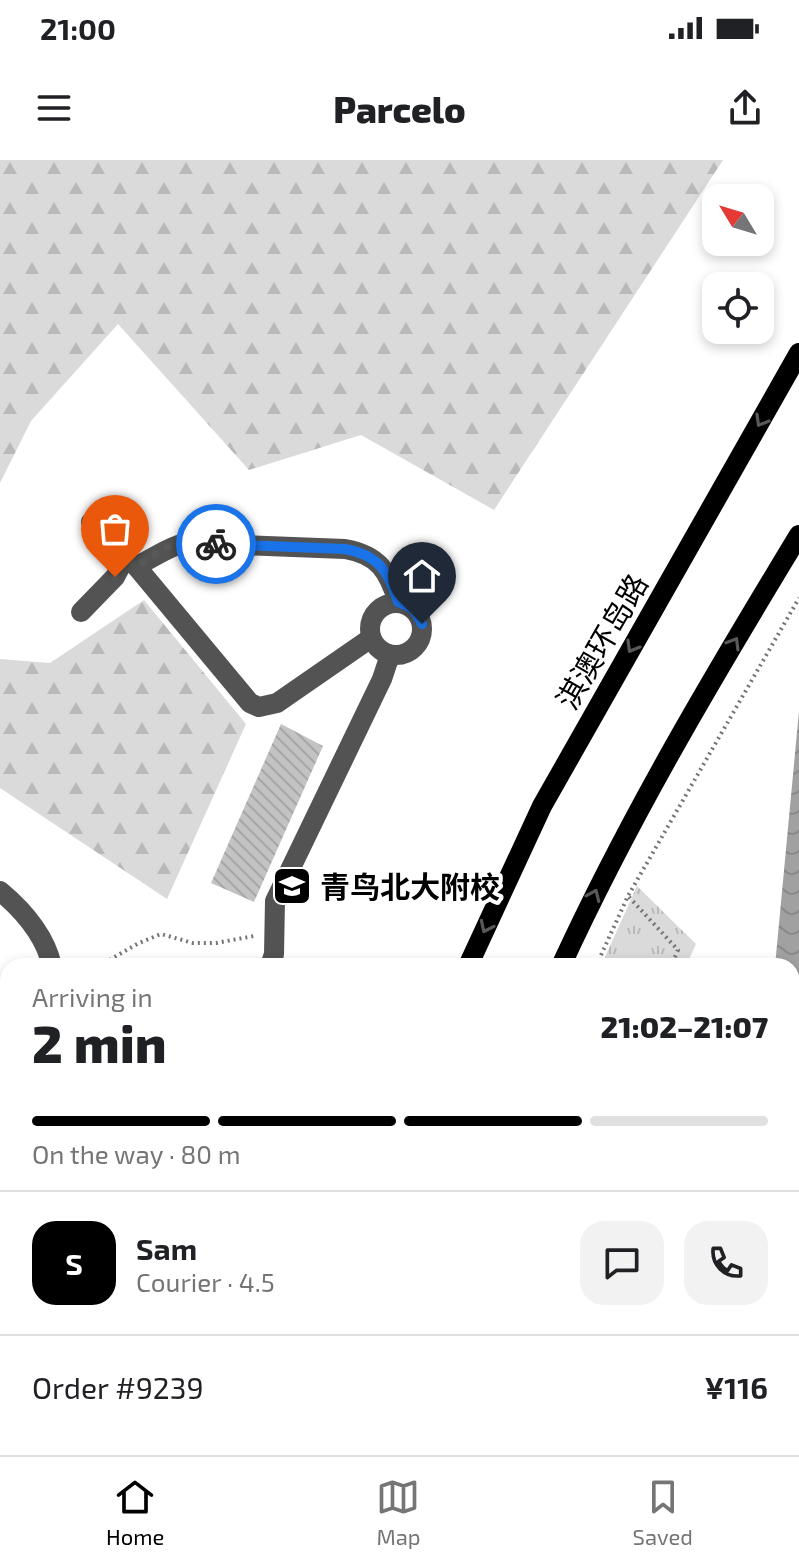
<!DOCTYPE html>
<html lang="en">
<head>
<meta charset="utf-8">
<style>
  :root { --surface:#fff; --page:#f2f2f2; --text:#202124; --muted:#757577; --line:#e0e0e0; --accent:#000 }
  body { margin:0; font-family:"Exo 2","Noto Sans SC",sans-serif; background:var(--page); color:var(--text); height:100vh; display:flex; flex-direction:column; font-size:30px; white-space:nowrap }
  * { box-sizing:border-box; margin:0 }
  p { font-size:26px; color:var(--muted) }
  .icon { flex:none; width:44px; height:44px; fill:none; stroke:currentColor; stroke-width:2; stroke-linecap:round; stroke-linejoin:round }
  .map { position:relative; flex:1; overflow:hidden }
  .details { position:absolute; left:0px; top:798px; width:800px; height:498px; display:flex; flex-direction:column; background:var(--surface); border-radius:24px 24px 0 0; box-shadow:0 4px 12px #0003 }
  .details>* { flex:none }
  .needle { width:52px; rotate:308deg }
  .fabs { position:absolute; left:702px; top:24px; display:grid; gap:16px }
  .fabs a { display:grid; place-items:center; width:72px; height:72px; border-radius:16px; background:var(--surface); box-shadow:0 4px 12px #0003; font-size:40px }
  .pin { position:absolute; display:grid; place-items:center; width:68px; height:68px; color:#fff; margin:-82px -34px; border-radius:50% 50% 50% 0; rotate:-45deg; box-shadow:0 0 8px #0007 }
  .pin .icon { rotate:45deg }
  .courier { position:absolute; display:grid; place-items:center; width:80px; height:80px; margin:-40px; border:6px solid #1a73e8; border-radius:50%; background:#fff; color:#222; box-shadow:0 2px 10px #0007 }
  .headline em { font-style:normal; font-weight:800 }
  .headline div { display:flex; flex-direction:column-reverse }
  .headline { display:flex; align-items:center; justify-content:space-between; height:136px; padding:0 32px }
  h1 { font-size:52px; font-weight:800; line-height:60px }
  .bar { display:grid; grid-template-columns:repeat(4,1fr); gap:12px 8px; align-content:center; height:96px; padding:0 32px }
  .bar i { height:10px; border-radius:6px; background:var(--line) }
  .bar .active { background:var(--accent) }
  .bar p { grid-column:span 4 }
  .line { display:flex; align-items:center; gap:20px; padding:0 32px; border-top:2px solid var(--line) }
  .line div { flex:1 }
  .round { display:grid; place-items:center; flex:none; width:84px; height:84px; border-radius:24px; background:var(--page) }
  .status { display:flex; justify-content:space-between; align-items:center; height:56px; padding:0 40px; background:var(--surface); direction:ltr }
  .status svg { height:22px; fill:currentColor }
  header { display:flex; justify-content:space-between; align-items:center; height:104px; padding:0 32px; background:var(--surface); font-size:36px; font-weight:800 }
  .dock { display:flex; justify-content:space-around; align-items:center; height:112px; border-top:2px solid var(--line); background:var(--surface); font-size:22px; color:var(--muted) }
  .dock a { display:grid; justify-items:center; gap:4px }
  .dock .active { color:var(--accent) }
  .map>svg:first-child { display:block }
  .grass { fill:url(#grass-tufts) }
  .forest { fill:url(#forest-firs) }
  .water { fill:url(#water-waves) }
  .building { fill:url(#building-back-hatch) }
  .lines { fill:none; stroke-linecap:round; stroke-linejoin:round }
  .path { stroke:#757575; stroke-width:4; stroke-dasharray:2 4; stroke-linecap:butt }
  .minor { stroke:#535353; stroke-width:20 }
  .major { stroke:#000; stroke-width:20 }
  .oneway { stroke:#595959 }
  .done { stroke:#595959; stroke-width:8; stroke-dasharray:0 14.4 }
  .route { stroke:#1a73e8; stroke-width:10 }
  .labels { text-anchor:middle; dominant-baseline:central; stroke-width:8; stroke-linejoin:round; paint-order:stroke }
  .street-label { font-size:30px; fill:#000; stroke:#fff }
  .poi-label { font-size:30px; font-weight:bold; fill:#000; stroke:#fff; text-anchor:start }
</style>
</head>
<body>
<div class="status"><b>21:00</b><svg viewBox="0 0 49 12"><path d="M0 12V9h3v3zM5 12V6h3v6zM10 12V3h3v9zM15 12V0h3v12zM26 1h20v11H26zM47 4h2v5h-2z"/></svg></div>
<header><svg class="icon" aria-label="menu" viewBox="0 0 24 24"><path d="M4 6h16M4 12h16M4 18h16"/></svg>Parcelo<svg class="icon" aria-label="share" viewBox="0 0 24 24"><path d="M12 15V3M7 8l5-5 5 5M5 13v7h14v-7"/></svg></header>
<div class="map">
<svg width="799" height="1295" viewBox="0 0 799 1295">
  <defs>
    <pattern id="grass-tufts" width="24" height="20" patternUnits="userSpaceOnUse" patternTransform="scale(2)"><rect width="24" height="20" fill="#dadada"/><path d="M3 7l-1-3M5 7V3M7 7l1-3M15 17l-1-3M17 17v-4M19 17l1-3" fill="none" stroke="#b9b9b9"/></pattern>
    <pattern id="forest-firs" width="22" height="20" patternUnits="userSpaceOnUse" patternTransform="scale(2)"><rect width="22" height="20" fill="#dadada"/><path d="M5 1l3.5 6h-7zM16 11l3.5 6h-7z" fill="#b9b9b9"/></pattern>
    <pattern id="water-waves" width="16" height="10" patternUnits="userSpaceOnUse" patternTransform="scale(2)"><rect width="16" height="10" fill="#a1a1a1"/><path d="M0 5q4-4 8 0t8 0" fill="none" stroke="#898989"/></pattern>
    <pattern id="building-back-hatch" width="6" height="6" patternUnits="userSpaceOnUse" patternTransform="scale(2)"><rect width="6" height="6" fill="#c3c3c3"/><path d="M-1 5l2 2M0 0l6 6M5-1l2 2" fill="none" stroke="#a6a6a6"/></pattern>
  </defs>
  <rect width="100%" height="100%" fill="#fff"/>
  <!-- grass -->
  <g class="grass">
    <path d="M637,726L696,784L686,806H601Z"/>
    <path d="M0,1200H8V1288H161L163,1295H0Z"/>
    <path d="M451,1288H661L662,1295H451Z"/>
  </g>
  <!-- forest -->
  <g class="forest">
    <path d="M0,0H723L494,350L361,275L249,310L118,164L31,261L0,323Z"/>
    <path d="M144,440L246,564L167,739L0,628V499L50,503Z"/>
  </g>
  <!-- water -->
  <path class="water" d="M799,551V1295H739L740,1288H792V806H775Z"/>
  <!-- building -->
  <g class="building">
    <path d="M281,564L323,586L254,742L211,723Z"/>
    <path d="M8,1055V1153L0,1151V1075L8,1062L5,1059Z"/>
  </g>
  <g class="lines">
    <!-- path -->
    <g class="path">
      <path d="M629,737L678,790L671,806"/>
      <path d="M99,806L139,783L161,774L193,783H216L254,776"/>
      <path d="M596,806L628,736L799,438"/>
      <path d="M2,952L8,940"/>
      <path d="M0,991L8,985"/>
      <path d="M446,1295V1288"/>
      <path d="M505,1295L517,1288"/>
      <path d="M651,1295V1288"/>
    </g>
    <!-- minor -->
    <g class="minor">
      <path d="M91,362L125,398L136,406L250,543L259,547L277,543L371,478"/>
      <path d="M136,406C154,398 167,387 185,383L345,389C379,395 388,411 398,442"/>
      <circle cx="396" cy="469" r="26"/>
      <path d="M81,452L115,417L125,398"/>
      <path d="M0,731C24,751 45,775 52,806"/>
      <path d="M270,806L274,794L275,741L382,519L390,495"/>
      <path d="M0,1188H8"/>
      <path d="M184,1288L186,1295"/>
    </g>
    <!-- major -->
    <g class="major">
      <path d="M468,806L542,646L799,193"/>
      <path d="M561,806C630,656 714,515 799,375"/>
      <path d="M321,1295L323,1288"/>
      <path d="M408,1295L409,1288"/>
    </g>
  </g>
  <!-- one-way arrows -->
  <defs><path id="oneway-chevron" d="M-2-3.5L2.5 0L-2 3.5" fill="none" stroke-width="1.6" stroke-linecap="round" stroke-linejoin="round" transform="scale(2)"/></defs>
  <g class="oneway">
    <use href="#oneway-chevron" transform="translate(761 261) rotate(120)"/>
    <use href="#oneway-chevron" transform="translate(734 483) rotate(-59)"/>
    <use href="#oneway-chevron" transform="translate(632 487) rotate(120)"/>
    <use href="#oneway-chevron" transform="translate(594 735) rotate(-66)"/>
    <use href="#oneway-chevron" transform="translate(486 767) rotate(115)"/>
  </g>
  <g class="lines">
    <!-- done -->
    <path class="done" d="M115,417L125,398L136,406C148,400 160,390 170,386C185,380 202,383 216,384"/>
    <!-- route -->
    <path class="route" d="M216,384L345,389C379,395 388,411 398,442L413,449L422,464"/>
  </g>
  <!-- icons -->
  <defs>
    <g id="school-square" transform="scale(2)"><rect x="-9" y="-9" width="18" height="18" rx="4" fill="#000" stroke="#fff"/><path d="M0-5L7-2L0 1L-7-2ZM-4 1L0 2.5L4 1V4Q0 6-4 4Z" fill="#fff"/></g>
  </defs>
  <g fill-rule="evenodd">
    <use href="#school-square" x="292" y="726"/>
  </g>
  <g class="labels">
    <!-- street labels -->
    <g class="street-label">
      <text transform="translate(601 481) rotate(-60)">淇澳环岛路</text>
    </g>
    <!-- poi labels -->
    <g class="poi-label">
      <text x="320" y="726">青鸟北大附校</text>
    </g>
  </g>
</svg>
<div class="fabs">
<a><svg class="needle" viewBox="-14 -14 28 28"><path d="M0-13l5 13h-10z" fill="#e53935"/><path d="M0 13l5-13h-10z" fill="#757577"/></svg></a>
<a><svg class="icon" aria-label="locate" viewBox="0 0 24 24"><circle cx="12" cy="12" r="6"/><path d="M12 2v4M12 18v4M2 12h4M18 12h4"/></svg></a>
</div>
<div class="pin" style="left:115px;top:417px;background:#ea580c"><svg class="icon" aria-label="bag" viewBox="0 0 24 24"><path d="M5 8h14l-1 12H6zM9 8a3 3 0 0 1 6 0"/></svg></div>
<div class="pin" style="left:422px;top:464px;background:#1f2937"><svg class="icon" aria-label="home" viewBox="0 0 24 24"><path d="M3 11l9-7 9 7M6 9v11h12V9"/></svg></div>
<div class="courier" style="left:216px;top:384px"><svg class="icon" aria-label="bike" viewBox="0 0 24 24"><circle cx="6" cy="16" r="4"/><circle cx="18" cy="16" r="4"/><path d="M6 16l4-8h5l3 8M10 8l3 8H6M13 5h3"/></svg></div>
<section class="details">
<div class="headline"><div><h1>2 min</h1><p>Arriving in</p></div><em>21:02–21:07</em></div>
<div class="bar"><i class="active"></i><i class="active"></i><i class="active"></i><i></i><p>On the way · 80 m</p></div>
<div class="line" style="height:144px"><b class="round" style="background:var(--accent);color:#fff">S</b><div><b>Sam</b><p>Courier · 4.5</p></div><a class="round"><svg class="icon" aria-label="chat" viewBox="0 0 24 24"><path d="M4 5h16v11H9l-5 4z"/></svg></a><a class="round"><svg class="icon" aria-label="phone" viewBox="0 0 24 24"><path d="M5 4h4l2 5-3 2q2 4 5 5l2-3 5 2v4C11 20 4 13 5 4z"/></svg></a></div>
<div class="line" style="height:104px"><div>Order #9239</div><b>¥116</b></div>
</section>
</div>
<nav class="dock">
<a class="active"><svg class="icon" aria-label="home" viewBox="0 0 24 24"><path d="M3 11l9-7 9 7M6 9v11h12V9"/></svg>Home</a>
<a><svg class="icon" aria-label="map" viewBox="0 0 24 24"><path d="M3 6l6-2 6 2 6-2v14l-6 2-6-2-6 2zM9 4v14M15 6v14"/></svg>Map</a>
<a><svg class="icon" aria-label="saved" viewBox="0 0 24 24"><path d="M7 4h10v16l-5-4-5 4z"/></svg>Saved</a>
</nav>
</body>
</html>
